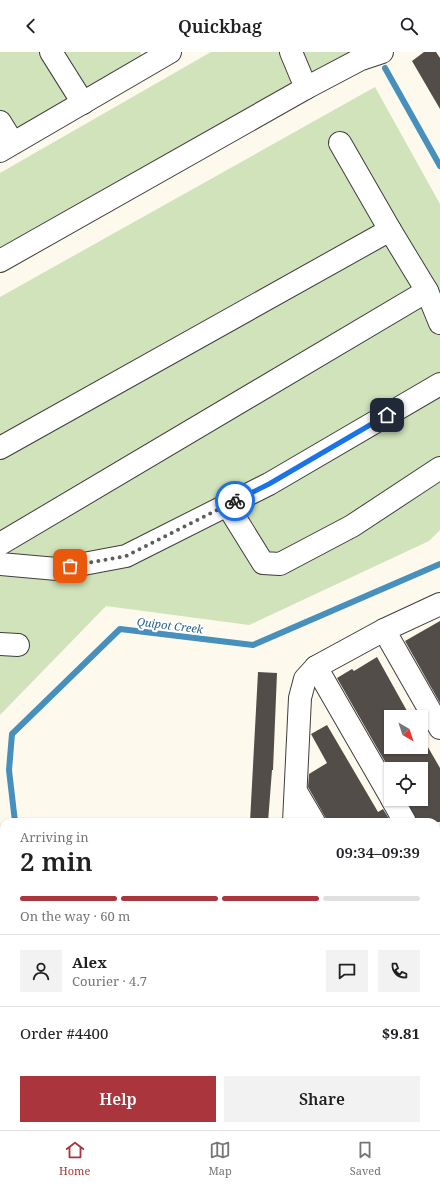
<!DOCTYPE html>
<html lang="en">
<head>
<meta charset="utf-8">
<style>
  :root { --surface:#fff; --page:#f2f2f2; --text:#202124; --muted:#757577; --line:#e0e0e0; --accent:#aa353c }
  body { margin:0; font-family:"Noto Serif",serif; background:var(--page); color:var(--text); height:100vh; display:flex; flex-direction:column; font-size:15px; white-space:nowrap }
  * { box-sizing:border-box; margin:0 }
  p { font-size:13px; color:var(--muted) }
  .icon { flex:none; width:22px; height:22px; fill:none; stroke:currentColor; stroke-width:2; stroke-linecap:round; stroke-linejoin:round }
  .map { position:relative; flex:1; overflow:hidden }
  .side { position:absolute; left:0px; top:766px; width:440px; height:312px; display:flex; flex-direction:column; background:var(--surface); border-radius:12px 12px 0 0; box-shadow:0 1px 3px #0004 }
  .side>* { flex:none }
  .needle { width:26px; rotate:141deg }
  .tools { position:absolute; left:384px; top:658px; display:grid; gap:8px }
  .tools a { display:grid; place-items:center; width:44px; height:44px; border-radius:0px; background:var(--surface); box-shadow:0 1px 3px #0004; font-size:20px }
  .pin { position:absolute; display:grid; place-items:center; width:34px; height:34px; color:#fff; margin:-17px; border-radius:8px; box-shadow:0 2px 6px #0006 }
  .courier { position:absolute; display:grid; place-items:center; width:40px; height:40px; margin:-20px; border:3px solid #1a73e8; border-radius:50%; background:#fff; color:#222; box-shadow:0 1px 5px #0007 }
  .overview em { font-style:normal; font-weight:600 }
  .overview div { display:flex; flex-direction:column-reverse }
  .overview { display:flex; align-items:center; justify-content:space-between; height:68px; padding:0 20px }
  h1 { font-size:26px; font-weight:600; line-height:30px }
  .bar { display:grid; grid-template-columns:repeat(4,1fr); gap:6px 4px; align-content:center; height:48px; padding:0 20px }
  .bar i { height:5px; border-radius:3px; background:var(--line) }
  .bar .selected { background:var(--accent) }
  .bar p { grid-column:span 4 }
  .line { display:flex; align-items:center; gap:10px; padding:0 20px; border-top:1px solid var(--line) }
  .line div { flex:1 }
  .round { display:grid; place-items:center; flex:none; width:42px; height:42px; border-radius:0px; background:var(--page) }
  .cta { display:flex; gap:8px; margin-top:auto; padding:8px 20px }
  .cta a { flex:1; height:46px; border-radius:0px; background:var(--accent); color:#fff; font-size:16px; font-weight:600; line-height:46px; text-align:center }
  .cta a+a { background:var(--page); color:var(--text) }
  header { display:flex; justify-content:space-between; align-items:center; height:52px; padding:0 20px; background:var(--surface); font-size:18px; font-weight:600 }
  .dock { display:flex; justify-content:space-around; align-items:center; height:56px; border-top:1px solid var(--line); background:var(--surface); font-size:11px; color:var(--muted) }
  .dock a { display:grid; justify-items:center; gap:2px }
  .dock .selected { color:var(--accent) }
  .map>svg:first-child { display:block }
  .green { fill:#d0e3ba }
  .lines { fill:none; stroke-linecap:round; stroke-linejoin:round }
  .stream { stroke:#478fbc; stroke-width:6 }
  .building { fill:#534d49 }
  .street-casing { stroke:#3e3e3e; stroke-width:24 }
  .street { stroke:#fff; stroke-width:22 }
  .done { stroke:#605e5a; stroke-width:4; stroke-dasharray:0 7.2 }
  .route { stroke:#1a73e8; stroke-width:5 }
  .labels { text-anchor:middle; dominant-baseline:central; stroke-width:4; stroke-linejoin:round; paint-order:stroke }
  .water-label { font-size:11px; font-style:italic; fill:#25618d; stroke:#fff }
</style>
</head>
<body>
<header><svg class="icon" aria-label="back" viewBox="0 0 24 24"><path d="M15 5l-7 7 7 7"/></svg>Quickbag<svg class="icon" aria-label="search" viewBox="0 0 24 24"><circle cx="10" cy="10" r="6"/><path d="M15 15l6 6"/></svg></header>
<div class="map">
<svg width="440" height="1078" viewBox="0 0 440 1078">
  <rect width="100%" height="100%" fill="#fdf9ec"/>
  <!-- green -->
  <g class="green">
    <path d="M0,0H140L143,5L0,87Z"/>
    <path d="M211,0H358L0,201V121Z"/>
    <path d="M375,35L440,152V478L429,489L249,573L106,554L0,663V245Z"/>
    <path d="M0,790L4,815V927L0,928Z"/>
  </g>
  <g class="lines">
    <!-- stream -->
    <g class="stream">
      <path d="M385,16L440,114"/>
      <path d="M15,770L9,718L12,682L120,577L253,593L440,512"/>
      <path d="M0,939L4,937"/>
    </g>
  </g>
  <!-- building -->
  <g class="building">
    <path d="M424,0H436L440,6V57L412,9Z"/>
    <path d="M440,569V651L405,589Z"/>
    <path d="M377,605L407,659L397,665H391V695H421V683L440,716V770H417L406,747H421V717H391V720L337,626L352,617L354,619Z"/>
    <path d="M258,620L277,621L273,718H272L268,770H250Z"/>
    <path d="M327,673L378,760L383,757L391,770H328L308,735L309,722L327,711L311,682Z"/>
  </g>
  <g class="lines">
    <!-- street casing -->
    <g class="street-casing">
      <g id="street">
        <path d="M51,0L83,51"/>
        <path d="M291,0L306,36"/>
        <path d="M0,70L13,91"/>
        <path d="M340,91L390,178"/>
        <path d="M0,99L170,0"/>
        <path d="M0,209L306,36L361,7L382,0"/>
        <path d="M0,396L390,178L427,239"/>
        <path d="M227,453L263,511L280,512L352,474L440,416"/>
        <path d="M0,492L427,239L440,271"/>
        <path d="M0,512L57,517L126,504L269,432L440,332"/>
        <path d="M384,578L440,676"/>
        <path d="M0,592L18,593"/>
        <path d="M316,615L391,745"/>
        <path d="M297,741L314,770"/>
        <path d="M392,747L405,770"/>
        <path d="M294,770L300,646L305,627L316,615L384,578L440,552"/>
        <path d="M436,824L440,831"/>
        <path d="M436,977L440,983"/>
        <path d="M436,1009L440,1005"/>
        <path d="M269,1078V1074"/>
        <path d="M373,1078L376,1074"/>
      </g>
    </g>
    <!-- street -->
    <use href="#street" class="street"/>
  </g>
  <g class="lines">
    <!-- done -->
    <path class="done" d="M70,514L126,504L235,449"/>
    <!-- route -->
    <path class="route" d="M235,449L269,432L387,363"/>
  </g>
  <g class="labels">
    <!-- water labels -->
    <g class="water-label">
      <text transform="translate(170 573) rotate(7)">Quipot Creek</text>
    </g>
  </g>
</svg>
<div class="tools">
<a><svg class="needle" viewBox="-14 -14 28 28"><path d="M0-13l5 13h-10z" fill="#e53935"/><path d="M0 13l5-13h-10z" fill="#757577"/></svg></a>
<a><svg class="icon" aria-label="locate" viewBox="0 0 24 24"><circle cx="12" cy="12" r="6"/><path d="M12 2v4M12 18v4M2 12h4M18 12h4"/></svg></a>
</div>
<div class="pin" style="left:70px;top:514px;background:#ea580c"><svg class="icon" aria-label="bag" viewBox="0 0 24 24"><path d="M5 8h14l-1 12H6zM9 8a3 3 0 0 1 6 0"/></svg></div>
<div class="pin" style="left:387px;top:363px;background:#1f2937"><svg class="icon" aria-label="home" viewBox="0 0 24 24"><path d="M3 11l9-7 9 7M6 9v11h12V9"/></svg></div>
<div class="courier" style="left:235px;top:449px"><svg class="icon" aria-label="bike" viewBox="0 0 24 24"><circle cx="6" cy="16" r="4"/><circle cx="18" cy="16" r="4"/><path d="M6 16l4-8h5l3 8M10 8l3 8H6M13 5h3"/></svg></div>
<section class="side">
<div class="overview"><div><h1>2 min</h1><p>Arriving in</p></div><em>09:34–09:39</em></div>
<div class="bar"><i class="selected"></i><i class="selected"></i><i class="selected"></i><i></i><p>On the way · 60 m</p></div>
<div class="line" style="height:72px"><a class="round"><svg class="icon" aria-label="person" viewBox="0 0 24 24"><circle cx="12" cy="8" r="4"/><path d="M4 21q1-7 8-7t8 7"/></svg></a><div><b>Alex</b><p>Courier · 4.7</p></div><a class="round"><svg class="icon" aria-label="chat" viewBox="0 0 24 24"><path d="M4 5h16v11H9l-5 4z"/></svg></a><a class="round"><svg class="icon" aria-label="phone" viewBox="0 0 24 24"><path d="M5 4h4l2 5-3 2q2 4 5 5l2-3 5 2v4C11 20 4 13 5 4z"/></svg></a></div>
<div class="line" style="height:52px"><div>Order #4400</div><b>$9.81</b></div>
<div class="cta"><a>Help</a><a>Share</a></div>
</section>
</div>
<nav class="dock">
<a class="selected"><svg class="icon" aria-label="home" viewBox="0 0 24 24"><path d="M3 11l9-7 9 7M6 9v11h12V9"/></svg>Home</a>
<a><svg class="icon" aria-label="map" viewBox="0 0 24 24"><path d="M3 6l6-2 6 2 6-2v14l-6 2-6-2-6 2zM9 4v14M15 6v14"/></svg>Map</a>
<a><svg class="icon" aria-label="saved" viewBox="0 0 24 24"><path d="M7 4h10v16l-5-4-5 4z"/></svg>Saved</a>
</nav>
</body>
</html>
